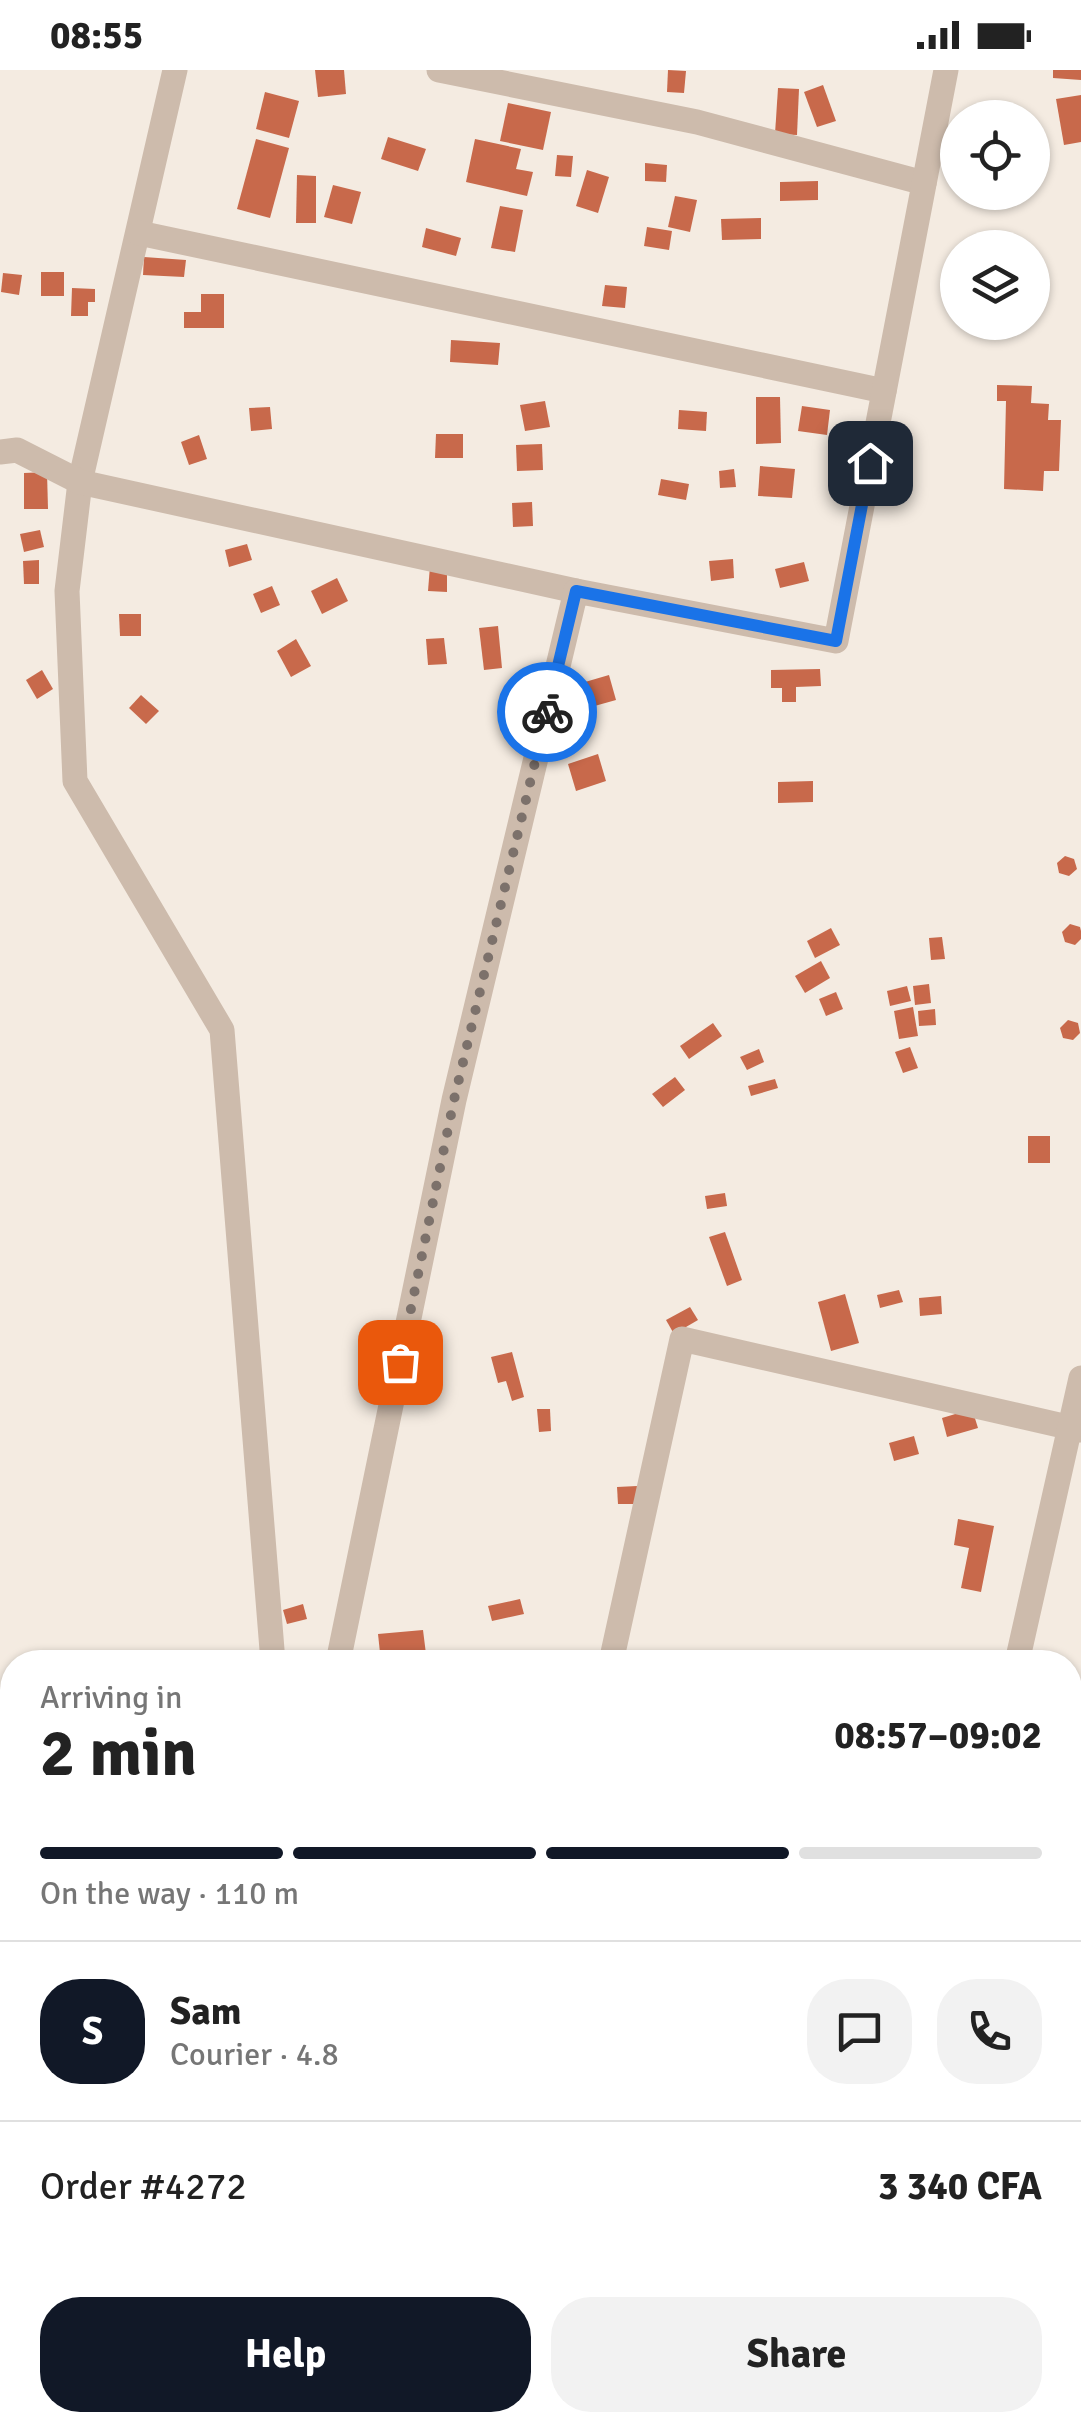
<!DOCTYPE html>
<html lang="en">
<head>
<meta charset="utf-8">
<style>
  :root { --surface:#fff; --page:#f2f2f2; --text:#222; --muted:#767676; --line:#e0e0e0; --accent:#111827 }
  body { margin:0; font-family:Signika,sans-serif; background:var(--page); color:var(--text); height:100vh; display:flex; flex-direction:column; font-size:38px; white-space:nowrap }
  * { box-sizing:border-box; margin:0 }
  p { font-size:32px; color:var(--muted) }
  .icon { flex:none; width:55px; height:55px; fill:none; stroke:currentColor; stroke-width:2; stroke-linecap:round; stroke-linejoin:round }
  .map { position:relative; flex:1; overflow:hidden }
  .panel { position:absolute; left:0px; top:1580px; width:1082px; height:782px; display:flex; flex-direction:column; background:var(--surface); border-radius:40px 40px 0 0; box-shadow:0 2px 8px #0004 }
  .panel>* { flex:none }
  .buttons { position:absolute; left:940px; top:30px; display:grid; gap:20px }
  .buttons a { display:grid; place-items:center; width:110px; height:110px; border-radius:50%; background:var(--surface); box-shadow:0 2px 8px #0004; font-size:50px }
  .pin { position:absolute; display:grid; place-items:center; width:85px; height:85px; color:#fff; margin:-42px; border-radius:20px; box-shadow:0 5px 15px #0006 }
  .courier { position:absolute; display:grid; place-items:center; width:100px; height:100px; margin:-50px; border:8px solid #1a73e8; border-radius:50%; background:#fff; color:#222; box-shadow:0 2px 12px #0007 }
  .head em { font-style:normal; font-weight:800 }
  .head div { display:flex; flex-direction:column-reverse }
  .head { display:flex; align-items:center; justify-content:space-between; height:170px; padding:0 40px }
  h1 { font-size:65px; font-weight:800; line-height:75px }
  .bar { display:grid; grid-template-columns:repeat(4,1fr); gap:15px 10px; align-content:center; height:120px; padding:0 40px }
  .bar i { height:12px; border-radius:8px; background:var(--line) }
  .bar .active { background:var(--accent) }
  .bar p { grid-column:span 4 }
  .line { display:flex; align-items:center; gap:25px; padding:0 40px; border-top:2px solid var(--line) }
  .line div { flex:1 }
  .round { display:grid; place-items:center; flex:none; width:105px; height:105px; border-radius:40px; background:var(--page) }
  .primary-button { display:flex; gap:20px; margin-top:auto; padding:20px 40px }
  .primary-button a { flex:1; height:115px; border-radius:40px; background:var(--accent); color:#fff; font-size:40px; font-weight:800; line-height:115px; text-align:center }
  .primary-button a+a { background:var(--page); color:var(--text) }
  .status { display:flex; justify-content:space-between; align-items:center; height:70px; padding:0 50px; background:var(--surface); direction:ltr }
  .status svg { height:28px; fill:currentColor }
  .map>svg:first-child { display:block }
  .building { fill:#c8694b }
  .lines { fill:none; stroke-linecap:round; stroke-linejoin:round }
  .street { stroke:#cdbbac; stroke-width:25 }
  .done { stroke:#7c716b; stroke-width:10; stroke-dasharray:0 18 }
  .route { stroke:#1a73e8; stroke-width:12 }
</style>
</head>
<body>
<div class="status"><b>08:55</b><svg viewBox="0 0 49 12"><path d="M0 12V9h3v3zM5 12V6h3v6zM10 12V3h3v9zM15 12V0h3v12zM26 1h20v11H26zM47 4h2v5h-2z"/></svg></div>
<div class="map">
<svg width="1081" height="2361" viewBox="0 0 1081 2361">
  <rect width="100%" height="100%" fill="#f4ebe1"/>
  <!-- building -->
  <g class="building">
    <path d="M315,0H344L346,24L318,27Z"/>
    <path d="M668,0L686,1L684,23L667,22Z"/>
    <path d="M1053,0H1081V10L1053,8Z"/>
    <path d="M823,15L836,51L817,57L804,22Z"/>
    <path d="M778,18L799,19L797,65L775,64Z"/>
    <path d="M265,22L299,31L289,68L256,59Z"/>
    <path d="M1081,25V72L1064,75L1056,29Z"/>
    <path d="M508,33L551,42L543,80L500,71Z"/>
    <path d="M388,67L426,79L418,101L381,89Z"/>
    <path d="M256,69L289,78L270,148L237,139Z"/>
    <path d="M475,69L521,79L516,99L533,102L527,126L466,112Z"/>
    <path d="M557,85L573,86L571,107L555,106Z"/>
    <path d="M645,93L667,95L666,112L645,111Z"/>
    <path d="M587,100L609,107L598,143L576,136Z"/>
    <path d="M297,105L316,106V153H296Z"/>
    <path d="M818,111V130L780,131V112Z"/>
    <path d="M333,115L361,122L352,154L324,147Z"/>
    <path d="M675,126L697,130L690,162L668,157Z"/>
    <path d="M500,136L523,140L515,182L491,178Z"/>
    <path d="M761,148V169L722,170L721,149Z"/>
    <path d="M647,157L672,161L669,180L644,176Z"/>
    <path d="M426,158L461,168L456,186L422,177Z"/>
    <path d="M144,187L186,190L184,207L143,205Z"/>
    <rect x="41" y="202" width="23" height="24"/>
    <path d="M3,203L22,205L19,225L1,222Z"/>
    <path d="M605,215L627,217L625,238L602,236Z"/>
    <path d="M72,218L95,219V232H88V246H71Z"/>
    <path d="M201,224H224V258H184V242H201Z"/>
    <path d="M451,270L500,273L498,295L450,292Z"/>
    <path d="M997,315L1032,316L1031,333L1049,334L1048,350H1061L1059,401H1044L1043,421L1004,419L1006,331H997Z"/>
    <path d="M756,327H780L781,373L756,374Z"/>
    <path d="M545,331L550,357L525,361L520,335Z"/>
    <path d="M802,336L830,340L827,365L798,361Z"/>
    <path d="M270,337L272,359L251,361L249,338Z"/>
    <path d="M679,340L707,342L706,361L678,359Z"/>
    <path d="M436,364H463V388H435Z"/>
    <path d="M199,365L207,389L189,395L181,372Z"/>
    <path d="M542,374L543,400L517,401L516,375Z"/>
    <path d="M760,396L795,399L792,428L758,426Z"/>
    <path d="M734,399L736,417L720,418L719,401Z"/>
    <path d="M47,402L48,439H24V403Z"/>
    <path d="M661,409L689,414L686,430L658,425Z"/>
    <path d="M532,432L533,456L513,457L512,433Z"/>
    <path d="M40,460L44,477L24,482L20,464Z"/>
    <path d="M247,474L252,490L229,497L225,480Z"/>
    <path d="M733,489L734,508L711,511L709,491Z"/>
    <path d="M39,490V514H24L23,491Z"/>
    <path d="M804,492L809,511L780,518L775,499Z"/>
    <path d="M430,496L447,497V522L428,521Z"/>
    <path d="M337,508L348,531L322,544L311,521Z"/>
    <path d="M272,516L280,535L261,543L253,524Z"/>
    <path d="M119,544H141V566H120Z"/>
    <path d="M498,556L502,598L484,600L479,558Z"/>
    <path d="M444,568L447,594L428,595L426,569Z"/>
    <path d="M296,569L311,596L291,607L277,581Z"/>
    <path d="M820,599L821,616L796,617V632H782V618H771V600Z"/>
    <path d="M42,600L53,619L37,629L26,610Z"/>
    <path d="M609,605L616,630L591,637L585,612Z"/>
    <path d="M141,625L159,641L146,654L129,638Z"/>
    <path d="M598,684L606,711L576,721L568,694Z"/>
    <path d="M813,711V732L778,733V712Z"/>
    <path d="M1065,786L1074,789L1077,799L1069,806L1059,803L1057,793Z"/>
    <path d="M1070,854L1080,857L1081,861V869L1075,875L1065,872L1062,862Z"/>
    <path d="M831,858L840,875L815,888L807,871Z"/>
    <path d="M942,867L945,889L931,890L929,868Z"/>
    <path d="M821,891L830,908L805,923L795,906Z"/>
    <path d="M929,914L931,933L915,935L913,916Z"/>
    <path d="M907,916L911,931L890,936L887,921Z"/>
    <path d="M836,922L843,939L826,946L819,929Z"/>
    <path d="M913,937L918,966L899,969L894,941Z"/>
    <path d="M935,939L936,955L919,956L918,941Z"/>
    <path d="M1068,950L1078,953L1080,963L1073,970L1063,968L1060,958Z"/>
    <path d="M713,953L722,966L689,989L680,976Z"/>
    <path d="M910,977L918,998L903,1003L895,982Z"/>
    <path d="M759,979L764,992L747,1000L740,987Z"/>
    <path d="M675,1007L685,1020L663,1037L652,1024Z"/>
    <path d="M775,1009L778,1018L751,1026L748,1016Z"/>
    <rect x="1028" y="1066" width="22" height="27"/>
    <path d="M725,1123L727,1136L707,1139L705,1126Z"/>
    <path d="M725,1162L742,1210L727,1216L709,1167Z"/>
    <path d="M899,1220L903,1232L880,1238L877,1225Z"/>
    <path d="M845,1224L859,1273L831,1281L818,1232Z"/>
    <path d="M941,1226L942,1244L920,1246L919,1228Z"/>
    <path d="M690,1237L698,1250L674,1264L666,1250Z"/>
    <path d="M512,1282L524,1327L512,1331L506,1311L498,1313L491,1287Z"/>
    <path d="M537,1339H550L551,1361L539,1362Z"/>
    <path d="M972,1339L978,1358L947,1367L942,1348Z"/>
    <path d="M914,1366L919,1384L894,1391L889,1373Z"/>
    <path d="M637,1416L638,1434H618L617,1417Z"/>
    <path d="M958,1449L994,1456L981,1522L961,1518L969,1478L954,1475Z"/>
    <path d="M520,1529L524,1544L492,1551L488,1536Z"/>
    <path d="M303,1534L307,1549L287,1554L283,1540Z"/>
    <path d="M423,1560L427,1592H381L378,1564Z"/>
    <path d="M12,2310V2345L0,2328V2318Z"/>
  </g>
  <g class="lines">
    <!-- street -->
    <g class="street">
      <path d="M175,0L80,412L67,521L75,711L222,960L273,1592"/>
      <path d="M439,0L697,52L924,113"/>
      <path d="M139,163L884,321"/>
      <path d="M0,382L17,380L80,412L576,521"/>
      <path d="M338,1592L454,1030L576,521L836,571L946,0"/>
      <path d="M611,1592L682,1269L1081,1360"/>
      <path d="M1017,1592L1081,1308"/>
      <path d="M1070,1871L1081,1874"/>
      <path d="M0,1965L12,1958"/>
      <path d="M842,2361L845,2350"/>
    </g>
  </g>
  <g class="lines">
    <!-- done -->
    <path class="done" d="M400,1292L454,1030L547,642"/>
    <!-- route -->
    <path class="route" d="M547,642L576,521L836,571L870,393"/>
  </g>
</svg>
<div class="buttons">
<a><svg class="icon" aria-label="locate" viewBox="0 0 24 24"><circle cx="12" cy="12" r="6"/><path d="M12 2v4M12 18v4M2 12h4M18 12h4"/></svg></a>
<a><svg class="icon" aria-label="layers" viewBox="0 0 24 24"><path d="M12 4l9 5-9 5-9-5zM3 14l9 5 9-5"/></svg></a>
</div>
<div class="pin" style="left:400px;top:1292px;background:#ea580c"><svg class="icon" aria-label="bag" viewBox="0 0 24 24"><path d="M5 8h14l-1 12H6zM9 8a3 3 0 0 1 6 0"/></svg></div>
<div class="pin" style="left:870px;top:393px;background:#1f2937"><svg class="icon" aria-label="home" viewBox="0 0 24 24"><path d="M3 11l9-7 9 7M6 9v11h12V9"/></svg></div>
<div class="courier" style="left:547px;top:642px"><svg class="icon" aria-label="bike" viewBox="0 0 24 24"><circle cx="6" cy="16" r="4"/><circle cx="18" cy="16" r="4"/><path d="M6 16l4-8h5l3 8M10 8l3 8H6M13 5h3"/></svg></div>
<section class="panel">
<div class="head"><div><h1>2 min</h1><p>Arriving in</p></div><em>08:57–09:02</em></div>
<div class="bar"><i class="active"></i><i class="active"></i><i class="active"></i><i></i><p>On the way · 110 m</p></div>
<div class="line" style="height:180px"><b class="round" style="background:var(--accent);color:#fff">S</b><div><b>Sam</b><p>Courier · 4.8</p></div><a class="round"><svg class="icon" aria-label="chat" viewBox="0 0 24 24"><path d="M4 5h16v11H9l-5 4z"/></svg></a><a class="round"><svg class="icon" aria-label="phone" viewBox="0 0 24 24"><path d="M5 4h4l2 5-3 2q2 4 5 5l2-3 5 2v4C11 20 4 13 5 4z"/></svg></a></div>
<div class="line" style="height:130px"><div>Order #4272</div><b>3 340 CFA</b></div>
<div class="primary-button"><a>Help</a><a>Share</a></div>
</section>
</div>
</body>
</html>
